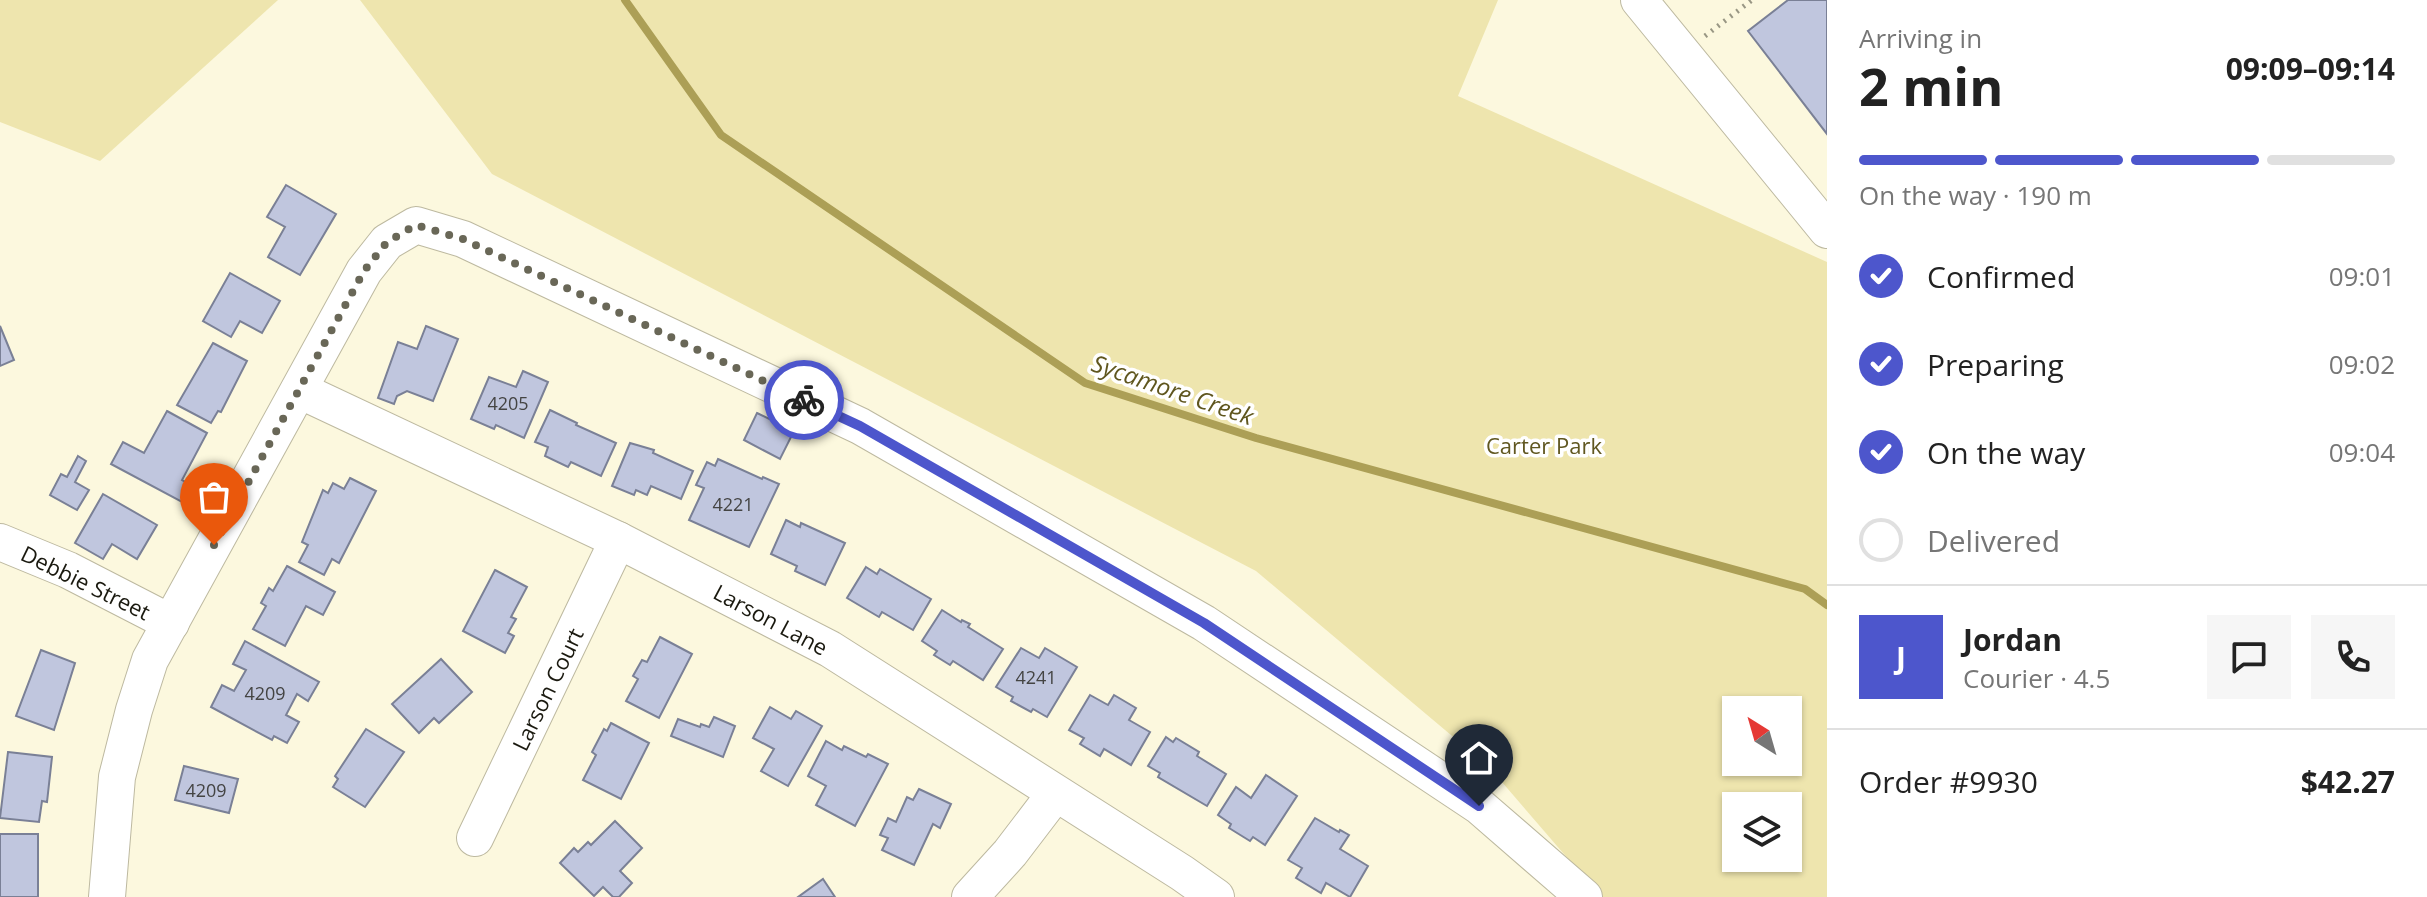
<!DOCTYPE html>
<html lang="en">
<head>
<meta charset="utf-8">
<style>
  :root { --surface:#fff; --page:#f6f6f6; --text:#222; --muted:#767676; --line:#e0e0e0; --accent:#4d56cc }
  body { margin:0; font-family:"Open Sans",sans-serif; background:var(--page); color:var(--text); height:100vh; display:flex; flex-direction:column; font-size:30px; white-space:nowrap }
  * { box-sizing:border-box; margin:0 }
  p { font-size:26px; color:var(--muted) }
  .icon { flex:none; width:44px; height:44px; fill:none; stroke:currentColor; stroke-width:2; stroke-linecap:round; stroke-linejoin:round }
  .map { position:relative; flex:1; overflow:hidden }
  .sheet { display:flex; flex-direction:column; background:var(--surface); width:600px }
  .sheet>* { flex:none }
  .needle { width:52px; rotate:323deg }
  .fabs { position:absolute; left:1722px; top:696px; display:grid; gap:16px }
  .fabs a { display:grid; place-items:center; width:80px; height:80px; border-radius:0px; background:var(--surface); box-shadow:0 2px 6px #0004; font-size:40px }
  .pin { position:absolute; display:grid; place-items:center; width:68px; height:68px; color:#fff; margin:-82px -34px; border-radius:50% 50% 50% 0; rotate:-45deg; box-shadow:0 0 8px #0007 }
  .pin .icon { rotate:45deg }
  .courier { position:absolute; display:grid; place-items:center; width:80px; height:80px; margin:-40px; border:6px solid #4d56cc; border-radius:50%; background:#fff; color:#222; box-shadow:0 2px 10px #0007 }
  .summary em { font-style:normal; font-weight:700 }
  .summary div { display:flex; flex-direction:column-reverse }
  .summary { display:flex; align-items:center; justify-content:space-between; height:136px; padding:0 32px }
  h1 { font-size:52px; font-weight:700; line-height:60px }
  .bar { display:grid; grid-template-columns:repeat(4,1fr); gap:12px 8px; align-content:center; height:96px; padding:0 32px }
  .bar i { height:10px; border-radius:6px; background:var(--line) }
  .bar .current { background:var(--accent) }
  .bar p { grid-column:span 4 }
  .line { display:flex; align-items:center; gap:20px; padding:0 32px; border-top:2px solid var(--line) }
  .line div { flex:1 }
  .round { display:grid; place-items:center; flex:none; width:84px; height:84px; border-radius:0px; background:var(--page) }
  ol { padding:0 32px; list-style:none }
  li { display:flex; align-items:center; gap:24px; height:88px }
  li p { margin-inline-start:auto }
  li .icon { padding:8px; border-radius:50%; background:var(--accent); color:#fff; stroke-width:4 }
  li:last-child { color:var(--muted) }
  li i { width:44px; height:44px; border:4px solid var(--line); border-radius:50% }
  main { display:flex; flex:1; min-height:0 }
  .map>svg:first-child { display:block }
  .green { fill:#eee5ae; fill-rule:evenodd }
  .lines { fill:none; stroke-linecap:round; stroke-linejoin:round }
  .stream { stroke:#ac9f56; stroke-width:8 }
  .building { fill:#c0c6de; stroke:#7a8096; stroke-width:2 }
  .minor-casing { stroke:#bdb9a0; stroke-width:38 }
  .path { stroke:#999784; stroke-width:5; stroke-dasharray:2 6; stroke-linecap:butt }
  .minor { stroke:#fff; stroke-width:36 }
  .done { stroke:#696757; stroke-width:8; stroke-dasharray:0 14.4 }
  .route { stroke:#4d56cc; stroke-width:10 }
  .labels { text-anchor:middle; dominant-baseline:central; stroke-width:7; stroke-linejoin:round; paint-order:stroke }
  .number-label { font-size:18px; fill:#444443 }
  .park-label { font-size:22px; fill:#605720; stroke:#fff }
  .street-label { font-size:22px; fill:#1a190f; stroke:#fff }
  .water-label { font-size:24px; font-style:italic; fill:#5f561e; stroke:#fff }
</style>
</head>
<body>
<main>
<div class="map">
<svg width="1827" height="897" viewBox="0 0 1827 897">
  <rect width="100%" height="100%" fill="#fcf8de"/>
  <!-- green -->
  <g class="green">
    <path d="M0,0H278L100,161L0,122Z"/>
    <path d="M360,0H1498L1458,96L1827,262V897H1601L1489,767L1256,571L492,174ZM1736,710H1788V762H1736ZM1736,806H1788V858H1736Z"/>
  </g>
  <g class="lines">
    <!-- stream -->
    <path class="stream" d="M625,0L721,135L1085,383L1256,438L1805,589L1827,605"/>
  </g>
  <!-- building -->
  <g class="building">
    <path d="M1788,0H1827V134L1748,31Z"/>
    <path d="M286,185L336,214L300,275L268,257L285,227L267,217Z"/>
    <path d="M230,273L280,301L262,333L240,321L231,337L203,321Z"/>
    <path d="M0,326L14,360L0,366Z"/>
    <path d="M426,326L458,339L433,401L407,391L397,396L394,404L378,398L398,342L417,349Z"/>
    <path d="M213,343L247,361L221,412L218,411L211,423L177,405Z"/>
    <path d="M523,371L548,382L524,438L496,425L494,429L471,419L489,377L516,387Z"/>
    <path d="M550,410L577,423L576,425L616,443L601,476L571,462L568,467L545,456L548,447L535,442Z"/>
    <path d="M167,411L207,433L182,480L191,485L182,502L111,464L123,442L144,453Z"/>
    <path d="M757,413L794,431L780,459L744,440Z"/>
    <path d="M630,443L654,450L653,453L693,471L681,499L651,486L647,495L636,490L634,495L612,486Z"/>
    <path d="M78,456L86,461L75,482L89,490L77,510L50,495L61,474L67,477Z"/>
    <path d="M718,459L762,479L763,477L779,484L749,547L689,520L704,488L696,485L707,462L715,466Z"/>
    <path d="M350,478L376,491L339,563L332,559L324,575L299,562L308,545L302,542L323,490L328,493L333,483L344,489Z"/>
    <path d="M103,494L157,525L137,559L112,544L103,559L75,543Z"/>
    <path d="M786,520L800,527L801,523L845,543L825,585L795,571L797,566L771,554Z"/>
    <path d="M287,566L335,592L323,615L306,606L285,646L253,629L266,606L261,603L269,588L273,591Z"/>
    <path d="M866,567L877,574L880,569L931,599L913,630L882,612L879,617L847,598Z"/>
    <path d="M495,570L527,587L511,617L516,619L508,633L514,636L505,653L463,631Z"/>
    <path d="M942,610L961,622L962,620L970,624L968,627L1003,649L983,680L953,661L950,665L934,655L937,651L922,641Z"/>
    <path d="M660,637L692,654L659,718L626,701L638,679L633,676L642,660L647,662Z"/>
    <path d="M245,641L319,682L308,701L297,694L286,715L299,722L287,743L274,736L272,740L211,707L222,685L234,691L246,670L233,664Z"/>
    <path d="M1021,648L1039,658L1045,648L1077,667L1047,717L1033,709L1031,712L1011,701L1013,697L996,687Z"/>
    <path d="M41,650L75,663L54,730L16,716Z"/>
    <path d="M441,659L472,692L439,723L434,718L419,733L392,704Z"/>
    <path d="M1090,695L1108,705L1114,695L1136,708L1129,720L1150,732L1131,765L1104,749L1100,756L1080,744L1084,738L1069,730Z"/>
    <path d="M770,707L791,719L796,711L822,726L788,786L761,771L774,749L753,738Z"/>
    <path d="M714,717L735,726L723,757L671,736L678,719L700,727L701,724L709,727Z"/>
    <path d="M611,723L649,743L621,799L583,780L596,755L592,752L604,729L607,731Z"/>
    <path d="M366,729L404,752L365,807L333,787L338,779L335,776Z"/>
    <path d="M1166,737L1173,742L1176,738L1199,752L1197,756L1226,774L1207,806L1158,777L1160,773L1148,766Z"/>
    <path d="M826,741L842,750L844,746L866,757L868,754L888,764L855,826L816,805L826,786L808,776Z"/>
    <path d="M8,752L52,757L47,802L42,801L39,822L0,818Z"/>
    <path d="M184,766L238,779L229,813L175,800Z"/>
    <path d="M1266,775L1297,796L1265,845L1253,837L1250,841L1229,828L1231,824L1218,815L1236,787L1251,798Z"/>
    <path d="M919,789L951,804L940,828L933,824L914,865L882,850L888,838L880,835L888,818L896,822L907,797L913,800Z"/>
    <path d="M1315,818L1339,832L1340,830L1349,835L1340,849L1368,866L1350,897L1326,883L1321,893L1296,878L1302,868L1288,860Z"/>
    <path d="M615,821L642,848L620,871L632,883L619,897H613L603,887L594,896L560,863L574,848L578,852L588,842L591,845Z"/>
    <rect x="0" y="834" width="38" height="63"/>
    <path d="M823,879L835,897H798Z"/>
  </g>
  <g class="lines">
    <!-- minor casing -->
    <g class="minor-casing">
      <g id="minor">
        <path d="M1639,0L1827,230"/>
        <path d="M299,390L618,540L830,649L1182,873L1216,897"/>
        <path d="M0,542L68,570L171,623"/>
        <path d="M475,838L618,540"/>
        <path d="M107,897L117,777L134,710L150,660L364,271L387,242L416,225L463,239L860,426L1204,623L1479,806L1584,897"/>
        <path d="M970,897L1010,853L1055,794"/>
      </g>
    </g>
    <!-- path -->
    <path class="path" d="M1705,36L1752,0"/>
    <!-- minor -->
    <use href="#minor" class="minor"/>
  </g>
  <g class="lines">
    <!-- done -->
    <path class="done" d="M214,545L364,271L387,242L416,225L463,239L804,400"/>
    <!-- route -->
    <path class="route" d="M804,400L860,426L1204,623L1479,806"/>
  </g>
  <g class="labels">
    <!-- number labels -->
    <g class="number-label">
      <text x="508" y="403">4205</text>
      <text x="733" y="504">4221</text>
      <text x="1036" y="677">4241</text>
      <text x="265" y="693">4209</text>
      <text x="206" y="790">4209</text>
    </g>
    <!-- park labels -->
    <g class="park-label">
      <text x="1544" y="445">Carter Park</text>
    </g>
    <!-- street labels -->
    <g class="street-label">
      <text transform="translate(86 582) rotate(26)">Debbie Street</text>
      <text transform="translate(771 619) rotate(28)">Larson Lane</text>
      <text transform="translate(547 689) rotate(-64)">Larson Court</text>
    </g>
    <!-- water labels -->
    <g class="water-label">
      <text transform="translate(1173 389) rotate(19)">Sycamore Creek</text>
    </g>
  </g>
</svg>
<div class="fabs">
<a><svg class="needle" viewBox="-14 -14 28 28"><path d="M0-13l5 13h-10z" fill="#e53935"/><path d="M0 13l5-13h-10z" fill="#767676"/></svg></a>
<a><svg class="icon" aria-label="layers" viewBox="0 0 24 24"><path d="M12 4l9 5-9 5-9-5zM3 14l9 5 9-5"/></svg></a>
</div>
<div class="pin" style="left:214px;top:545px;background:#ea580c"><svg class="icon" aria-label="bag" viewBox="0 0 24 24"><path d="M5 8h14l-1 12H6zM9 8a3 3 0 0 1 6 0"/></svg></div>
<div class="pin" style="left:1479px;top:806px;background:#1f2937"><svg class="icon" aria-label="home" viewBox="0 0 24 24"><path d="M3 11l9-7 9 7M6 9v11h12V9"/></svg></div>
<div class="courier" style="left:804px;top:400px"><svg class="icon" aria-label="bike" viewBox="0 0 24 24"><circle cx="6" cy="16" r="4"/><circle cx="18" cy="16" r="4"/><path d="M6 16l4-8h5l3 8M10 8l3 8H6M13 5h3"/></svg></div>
</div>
<section class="sheet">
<div class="summary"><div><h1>2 min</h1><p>Arriving in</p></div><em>09:09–09:14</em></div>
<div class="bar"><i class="current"></i><i class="current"></i><i class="current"></i><i></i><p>On the way · 190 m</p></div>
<ol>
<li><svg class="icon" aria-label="check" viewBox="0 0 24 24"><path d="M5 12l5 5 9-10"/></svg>Confirmed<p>09:01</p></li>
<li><svg class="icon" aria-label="check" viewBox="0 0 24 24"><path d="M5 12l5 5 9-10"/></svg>Preparing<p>09:02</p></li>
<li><svg class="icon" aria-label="check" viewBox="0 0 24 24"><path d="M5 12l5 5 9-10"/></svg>On the way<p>09:04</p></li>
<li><i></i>Delivered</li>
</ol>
<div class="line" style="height:144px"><b class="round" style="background:var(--accent);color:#fff">J</b><div><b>Jordan</b><p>Courier · 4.5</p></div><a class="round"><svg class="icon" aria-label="chat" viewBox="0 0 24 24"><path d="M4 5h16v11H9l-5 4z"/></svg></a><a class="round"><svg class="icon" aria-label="phone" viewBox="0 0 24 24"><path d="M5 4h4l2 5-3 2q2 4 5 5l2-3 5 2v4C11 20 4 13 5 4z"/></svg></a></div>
<div class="line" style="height:104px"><div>Order #9930</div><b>$42.27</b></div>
</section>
</main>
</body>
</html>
